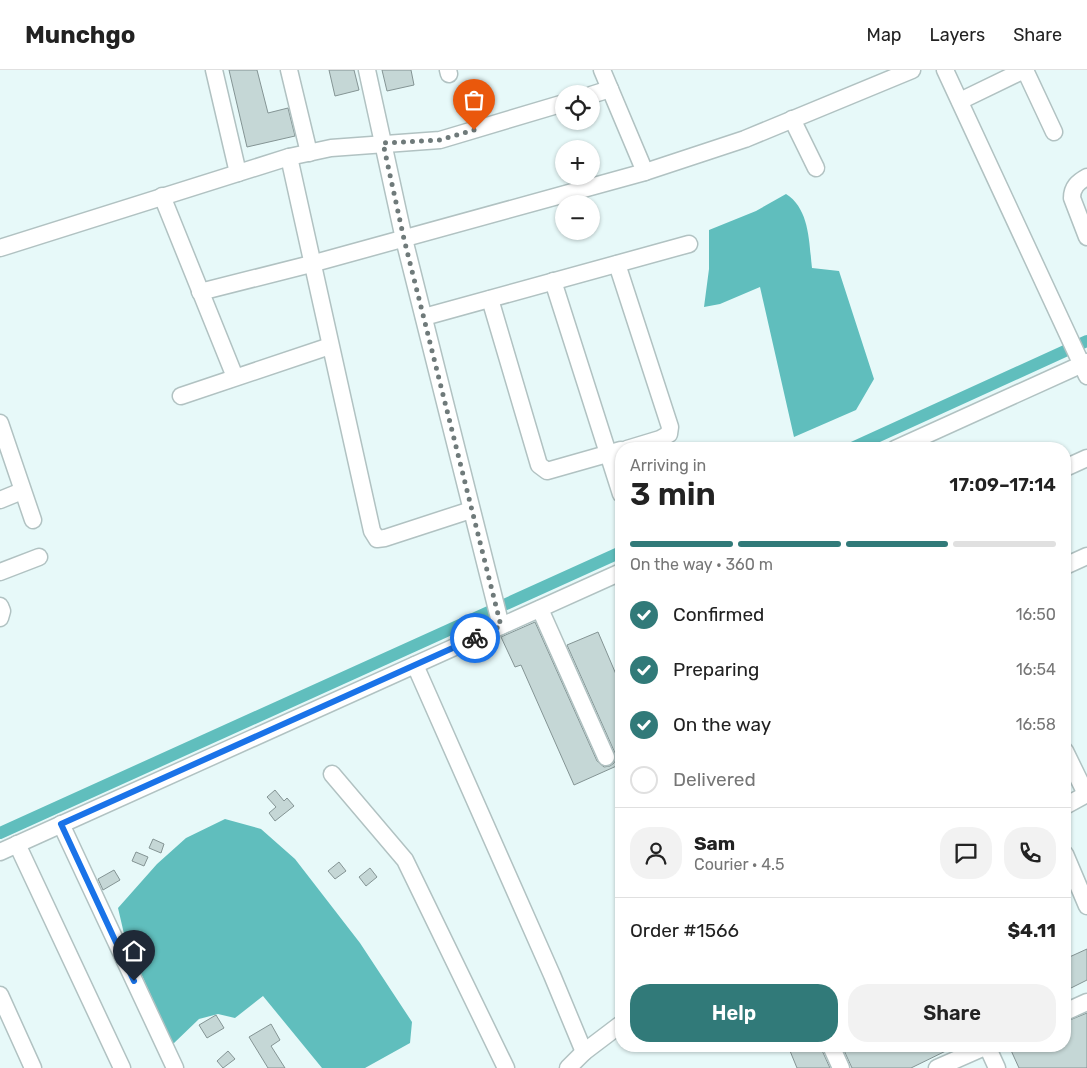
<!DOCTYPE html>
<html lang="en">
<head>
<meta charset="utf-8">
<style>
  :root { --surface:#fff; --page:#f2f2f2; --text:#222; --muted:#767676; --line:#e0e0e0; --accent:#317a79 }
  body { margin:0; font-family:Rubik,sans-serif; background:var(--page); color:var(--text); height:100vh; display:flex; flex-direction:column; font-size:19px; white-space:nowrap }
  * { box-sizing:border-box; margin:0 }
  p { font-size:16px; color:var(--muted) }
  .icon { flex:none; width:28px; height:28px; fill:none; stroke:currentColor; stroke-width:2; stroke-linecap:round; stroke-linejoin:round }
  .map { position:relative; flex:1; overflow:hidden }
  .details { position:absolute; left:615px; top:372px; width:456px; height:610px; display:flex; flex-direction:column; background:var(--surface); border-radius:20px; box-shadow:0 1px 4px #0004 }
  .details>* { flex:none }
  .fabs { position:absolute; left:555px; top:15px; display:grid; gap:10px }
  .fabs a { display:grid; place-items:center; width:45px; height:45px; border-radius:50%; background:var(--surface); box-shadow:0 1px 4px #0004; font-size:25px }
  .pin { position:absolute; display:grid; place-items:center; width:42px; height:42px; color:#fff; margin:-51px -21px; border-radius:50% 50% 50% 0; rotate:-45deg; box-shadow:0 0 5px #0007 }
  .pin .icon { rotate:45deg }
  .courier { position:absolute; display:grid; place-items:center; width:50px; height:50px; margin:-25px; border:4px solid #1a73e8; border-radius:50%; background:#fff; color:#222; box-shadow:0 1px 6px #0007 }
  .head em { font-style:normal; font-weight:600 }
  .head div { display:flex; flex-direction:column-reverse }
  .head { display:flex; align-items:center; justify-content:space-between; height:85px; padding:0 15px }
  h1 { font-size:32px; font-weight:600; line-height:38px }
  .bar { display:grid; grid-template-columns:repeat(4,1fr); gap:8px 5px; align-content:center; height:60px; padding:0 15px }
  .bar i { height:6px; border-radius:4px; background:var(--line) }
  .bar .selected { background:var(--accent) }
  .bar p { grid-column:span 4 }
  .line { display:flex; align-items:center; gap:12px; padding:0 15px; border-top:1px solid var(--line) }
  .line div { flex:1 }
  .round { display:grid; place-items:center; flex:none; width:52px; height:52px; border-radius:20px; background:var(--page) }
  ol { padding:0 15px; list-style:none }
  li { display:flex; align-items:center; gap:15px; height:55px }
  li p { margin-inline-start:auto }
  li .icon { padding:5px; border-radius:50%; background:var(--accent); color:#fff; stroke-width:4 }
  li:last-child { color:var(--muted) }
  li i { width:28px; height:28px; border:2px solid var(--line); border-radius:50% }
  .primary-button { display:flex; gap:10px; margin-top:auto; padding:10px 15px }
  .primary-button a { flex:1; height:58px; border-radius:20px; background:var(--accent); color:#fff; font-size:20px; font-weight:600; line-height:58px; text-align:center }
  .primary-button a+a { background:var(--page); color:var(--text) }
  header { display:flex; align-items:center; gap:30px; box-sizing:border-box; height:70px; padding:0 25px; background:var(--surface); border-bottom:1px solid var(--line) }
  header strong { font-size:24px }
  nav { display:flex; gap:28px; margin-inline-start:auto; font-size:18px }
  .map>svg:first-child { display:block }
  .water { fill:#60bebd }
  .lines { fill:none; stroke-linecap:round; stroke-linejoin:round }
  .canal { stroke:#60bebd; stroke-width:12 }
  .building { fill:#c5d7d6; stroke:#849494 }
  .minor-casing { stroke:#b1c2c2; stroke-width:19 }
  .minor { stroke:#fff; stroke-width:16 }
  .done { stroke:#6f7a7a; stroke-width:5; stroke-dasharray:0 9 }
  .route { stroke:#1a73e8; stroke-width:6 }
</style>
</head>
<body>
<header>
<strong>Munchgo</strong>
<nav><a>Map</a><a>Layers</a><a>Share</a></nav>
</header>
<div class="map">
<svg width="1087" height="998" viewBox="0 0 1087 998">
  <rect width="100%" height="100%" fill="#e7f9f9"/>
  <!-- water -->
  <g class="water">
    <path d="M786,124C810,139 809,173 812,198L839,201L874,309L856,340L794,367L760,217L720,234L704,237L709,199V160L756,141Z"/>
    <path d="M225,749L261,759L295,789L360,873L412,952L410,973L365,998H322L263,926L235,948L218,944L199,949L173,974L125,868L118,838L157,794L186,768Z"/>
  </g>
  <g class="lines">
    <!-- canal -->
    <g class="canal">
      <path d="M850,379L1087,271"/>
      <path d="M0,763L621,482"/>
    </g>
  </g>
  <!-- building -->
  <g class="building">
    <path d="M229,0H257L268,43L288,38L295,66L247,77Z"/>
    <path d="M329,0H354L359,20L335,26Z"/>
    <path d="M382,0H411L414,15L387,21Z"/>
    <path d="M535,552L597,691L604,697L610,696L614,693L616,689L615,683L567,575L598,562L621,616V694L574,715L521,595L515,597L501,567Z"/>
    <path d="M275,720L284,731L287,728L294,736L275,751L269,743L276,737L267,727Z"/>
    <path d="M153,769L164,774L161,783L149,778Z"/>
    <path d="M136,782L148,787L144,796L132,791Z"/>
    <path d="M339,792L346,801L335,809L328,801Z"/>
    <path d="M370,798L377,807L366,816L359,807Z"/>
    <path d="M114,800L120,810L103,820L98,809Z"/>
    <path d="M1087,879V910L1065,921V889Z"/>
    <path d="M1087,943V998H1019L1009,976H1065V952Z"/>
    <path d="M216,945L224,958L207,968L199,955Z"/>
    <path d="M271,954L280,970L271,976L285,998H268L249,967Z"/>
    <path d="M788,976H820L830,998H797Z"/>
    <path d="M842,976H956L911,998H852Z"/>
    <path d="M228,981L235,989L223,998L217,991Z"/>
  </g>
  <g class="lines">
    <!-- minor casing -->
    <g class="minor-casing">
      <g id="minor">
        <path d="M214,0L238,103"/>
        <path d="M289,0L309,83"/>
        <path d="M367,0L404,169L501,556"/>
        <path d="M448,0L449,4"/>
        <path d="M602,0L645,102"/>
        <path d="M945,0L1087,306"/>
        <path d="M1025,0L1054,62"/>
        <path d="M591,25L610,19"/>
        <path d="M960,31L1024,0"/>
        <path d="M792,49L816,98"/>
        <path d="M289,87L372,461L377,469L385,468L471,440"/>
        <path d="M1087,107C1078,112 1072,117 1072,128L1087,167"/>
        <path d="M162,126L235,307"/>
        <path d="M0,178L289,87L331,78L440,70L564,33"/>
        <path d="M617,194L670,357L669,364L660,369L627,379"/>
        <path d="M553,211L621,424"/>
        <path d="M200,222L311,194L645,102L745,69L912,0"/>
        <path d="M490,229L539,395L547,401L621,380"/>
        <path d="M424,247L689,174"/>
        <path d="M181,326L330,276"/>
        <path d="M0,353L33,450"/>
        <path d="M895,379L1087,292"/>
        <path d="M1065,398L1087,388"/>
        <path d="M0,430L22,421"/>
        <path d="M1065,496L1087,486"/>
        <path d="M0,502L39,487"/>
        <path d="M0,536L2,541L0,548"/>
        <path d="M540,539L606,687"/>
        <path d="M415,595L552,905L584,982"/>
        <path d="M1065,681L1086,724"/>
        <path d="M332,704L405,790L506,998"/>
        <path d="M1065,736L1087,724"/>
        <path d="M61,754L175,998"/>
        <path d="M17,774L122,998"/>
        <path d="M0,782L621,502"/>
        <path d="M1065,784L1087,836"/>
        <path d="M0,925L33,998"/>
        <path d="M1065,942L1087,932"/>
        <path d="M831,976L841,998"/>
        <path d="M987,976L997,998"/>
        <path d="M568,998L584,982L621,954"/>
        <path d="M937,998L987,976"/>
      </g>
    </g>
    <!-- minor -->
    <use href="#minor" class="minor"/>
  </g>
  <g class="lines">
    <!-- done -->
    <path class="done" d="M474,60L440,70L383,73L404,169L501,556L475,568"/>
    <!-- route -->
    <path class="route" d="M134,911L61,754L475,568"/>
  </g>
</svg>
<div class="fabs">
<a><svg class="icon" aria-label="locate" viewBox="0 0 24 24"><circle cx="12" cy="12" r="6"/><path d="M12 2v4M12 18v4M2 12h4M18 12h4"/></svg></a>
<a>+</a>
<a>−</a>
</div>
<div class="pin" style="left:474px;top:60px;background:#ea580c"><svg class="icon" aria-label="bag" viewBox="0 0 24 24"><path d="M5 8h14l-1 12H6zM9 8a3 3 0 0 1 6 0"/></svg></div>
<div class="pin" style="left:134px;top:911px;background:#1f2937"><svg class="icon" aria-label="home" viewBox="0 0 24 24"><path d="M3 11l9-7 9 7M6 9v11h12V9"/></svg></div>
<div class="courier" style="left:475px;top:568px"><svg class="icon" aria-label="bike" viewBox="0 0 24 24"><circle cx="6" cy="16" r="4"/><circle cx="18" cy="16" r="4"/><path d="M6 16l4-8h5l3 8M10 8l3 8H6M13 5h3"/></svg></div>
<section class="details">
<div class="head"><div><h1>3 min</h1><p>Arriving in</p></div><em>17:09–17:14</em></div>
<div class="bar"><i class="selected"></i><i class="selected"></i><i class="selected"></i><i></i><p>On the way · 360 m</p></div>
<ol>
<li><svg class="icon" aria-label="check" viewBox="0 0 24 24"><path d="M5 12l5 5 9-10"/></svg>Confirmed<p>16:50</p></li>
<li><svg class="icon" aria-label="check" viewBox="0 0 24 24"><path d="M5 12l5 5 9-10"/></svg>Preparing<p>16:54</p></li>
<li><svg class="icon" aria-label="check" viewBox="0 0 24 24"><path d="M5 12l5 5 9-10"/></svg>On the way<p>16:58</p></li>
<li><i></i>Delivered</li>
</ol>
<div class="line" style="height:90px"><a class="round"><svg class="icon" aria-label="person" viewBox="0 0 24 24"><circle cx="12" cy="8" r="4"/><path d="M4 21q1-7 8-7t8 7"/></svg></a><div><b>Sam</b><p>Courier · 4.5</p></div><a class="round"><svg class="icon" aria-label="chat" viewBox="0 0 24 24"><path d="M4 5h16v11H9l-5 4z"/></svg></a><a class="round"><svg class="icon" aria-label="phone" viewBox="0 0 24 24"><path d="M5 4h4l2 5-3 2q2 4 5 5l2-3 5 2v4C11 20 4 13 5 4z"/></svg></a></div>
<div class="line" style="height:65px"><div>Order #1566</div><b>$4.11</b></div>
<div class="primary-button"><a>Help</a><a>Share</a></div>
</section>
</div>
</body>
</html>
